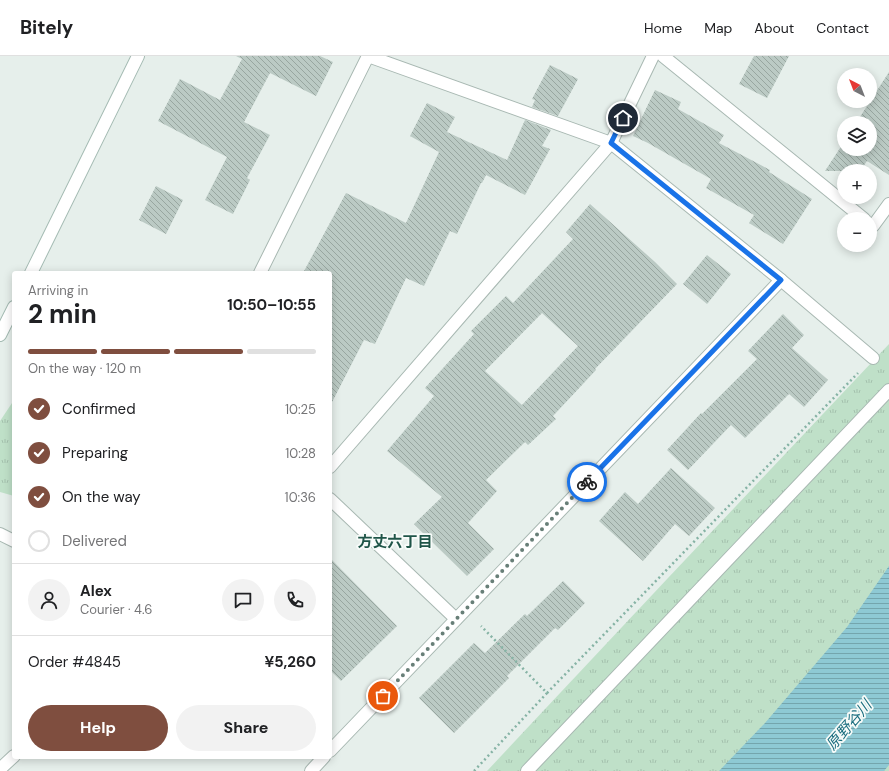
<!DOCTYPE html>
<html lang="en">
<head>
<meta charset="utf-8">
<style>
  :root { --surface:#fff; --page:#f2f2f2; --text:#202124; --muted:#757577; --line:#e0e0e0; --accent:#7f4e3f }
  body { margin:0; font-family:"DM Sans","Noto Sans JP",sans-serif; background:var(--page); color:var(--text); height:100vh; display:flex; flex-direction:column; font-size:15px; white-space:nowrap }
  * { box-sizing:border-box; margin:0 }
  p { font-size:13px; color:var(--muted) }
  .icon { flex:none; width:22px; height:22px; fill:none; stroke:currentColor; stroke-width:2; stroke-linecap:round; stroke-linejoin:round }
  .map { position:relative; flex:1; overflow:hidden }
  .details { position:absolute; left:12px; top:215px; width:320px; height:488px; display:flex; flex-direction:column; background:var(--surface); border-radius:4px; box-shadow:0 2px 10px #0003 }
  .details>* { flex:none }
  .needle { width:26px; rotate:318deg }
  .fabs { position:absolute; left:837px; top:12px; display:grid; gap:8px }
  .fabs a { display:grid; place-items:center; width:40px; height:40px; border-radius:50%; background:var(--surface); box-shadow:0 2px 10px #0003; font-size:20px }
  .pin { position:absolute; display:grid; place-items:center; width:34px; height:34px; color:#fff; margin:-17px; border:2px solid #fff; border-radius:50%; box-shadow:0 1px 4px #0007 }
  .courier { position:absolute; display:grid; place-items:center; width:40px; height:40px; margin:-20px; border:3px solid #1a73e8; border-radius:50%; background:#fff; color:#222; box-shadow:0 1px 5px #0007 }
  .summary em { font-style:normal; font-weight:700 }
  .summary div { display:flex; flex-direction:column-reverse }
  .summary { display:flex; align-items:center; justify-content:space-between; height:68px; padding:0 16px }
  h1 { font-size:26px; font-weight:700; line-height:30px }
  .bar { display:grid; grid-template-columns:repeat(4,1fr); gap:6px 4px; align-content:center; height:48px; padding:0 16px }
  .bar i { height:5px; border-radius:3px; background:var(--line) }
  .bar .current { background:var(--accent) }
  .bar p { grid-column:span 4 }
  .line { display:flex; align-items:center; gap:10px; padding:0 16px; border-top:1px solid var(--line) }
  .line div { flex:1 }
  .round { display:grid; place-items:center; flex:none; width:42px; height:42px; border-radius:21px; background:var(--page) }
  ol { padding:0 16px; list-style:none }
  li { display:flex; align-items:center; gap:12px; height:44px }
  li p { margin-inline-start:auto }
  li .icon { padding:4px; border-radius:50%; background:var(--accent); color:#fff; stroke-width:4 }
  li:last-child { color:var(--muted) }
  li i { width:22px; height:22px; border:2px solid var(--line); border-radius:50% }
  .cta { display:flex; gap:8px; margin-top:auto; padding:8px 16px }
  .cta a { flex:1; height:46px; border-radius:24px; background:var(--accent); color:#fff; font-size:16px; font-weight:700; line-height:46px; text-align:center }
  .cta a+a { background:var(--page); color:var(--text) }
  header { display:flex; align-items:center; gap:24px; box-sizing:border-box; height:56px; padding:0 20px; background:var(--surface); border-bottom:1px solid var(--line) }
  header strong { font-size:19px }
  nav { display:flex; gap:22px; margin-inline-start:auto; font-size:14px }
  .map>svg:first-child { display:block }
  .grass { fill:url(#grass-tufts) }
  .water { fill:url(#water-rules) }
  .building { fill:url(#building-back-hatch); fill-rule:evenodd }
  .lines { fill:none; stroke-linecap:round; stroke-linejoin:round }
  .street-casing { stroke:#a8b8b2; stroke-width:14 }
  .secondary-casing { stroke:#a4bbb3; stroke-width:14 }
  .path { stroke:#86b3a5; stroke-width:2.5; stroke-dasharray:2 3; stroke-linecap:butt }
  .street { stroke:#fff; stroke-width:12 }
  .secondary { stroke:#fff; stroke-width:12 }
  .done { stroke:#687f78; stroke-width:4; stroke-dasharray:0 7.2 }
  .route { stroke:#1a73e8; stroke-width:5 }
  .labels { text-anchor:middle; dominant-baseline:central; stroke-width:3.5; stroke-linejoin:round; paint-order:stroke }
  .neighbourhood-label { font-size:15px; font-weight:bold; fill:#1f5548; stroke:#f7fbf9 }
  .water-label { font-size:15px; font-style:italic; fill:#1c6f80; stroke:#f7fbf9 }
</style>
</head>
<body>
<header>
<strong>Bitely</strong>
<nav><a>Home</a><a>Map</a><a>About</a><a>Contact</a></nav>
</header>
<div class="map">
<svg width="889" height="715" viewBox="0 0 889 715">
  <defs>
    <pattern id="grass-tufts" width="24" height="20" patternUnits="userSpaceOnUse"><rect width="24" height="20" fill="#bfe0c8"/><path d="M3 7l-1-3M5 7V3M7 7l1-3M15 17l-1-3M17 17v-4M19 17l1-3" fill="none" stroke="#a4c1ad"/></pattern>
    <pattern id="water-rules" width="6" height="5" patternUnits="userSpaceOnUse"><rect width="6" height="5" fill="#8ec9d4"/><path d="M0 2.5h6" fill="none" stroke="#74a5ad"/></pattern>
    <pattern id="building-back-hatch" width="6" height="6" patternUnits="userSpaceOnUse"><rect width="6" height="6" fill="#bbcac4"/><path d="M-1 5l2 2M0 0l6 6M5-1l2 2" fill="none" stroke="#98a6a0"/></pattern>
  </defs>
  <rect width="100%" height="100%" fill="#e6efeb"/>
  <!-- grass -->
  <g class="grass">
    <path d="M889,288V715H487L668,522Z"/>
    <path d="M14,344V440L0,436V365Z"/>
  </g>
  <!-- water -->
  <path class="water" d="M889,510V709L884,715H719L765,667L847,571Z"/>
  <!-- building -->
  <g class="building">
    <path d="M236,0H320L333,6L316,40L270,17L244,66L270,79L247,122L250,124L233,158L205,144L227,101L158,65L180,23L220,44L242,3Z"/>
    <path d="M754,0H789L767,42L739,28Z"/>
    <path d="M550,9L578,23L558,60L532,51L535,44L532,43Z"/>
    <path d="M889,16V119L867,105L860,115H825L844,86V93H870V67H856Z"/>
    <path d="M655,34L681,46L678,53L724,79L719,87L770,114L769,116L812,143L783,188L749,167L754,159L706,132L711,123L648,87L633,80Z"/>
    <path d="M427,47L455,61L447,76L507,104L525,64L551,74L542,90L550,93L525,139L486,119L482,127H481L457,178L450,175L424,230L406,222L375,288L364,284L330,350V217H303L346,137L406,167L439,96L410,80Z"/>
    <path d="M156,130L183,144L166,178L139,164Z"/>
    <path d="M590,148L655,206L677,228L595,313L596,314L553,360L556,363L528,389L525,386L486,424L497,435L468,467L494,493L467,520L414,468L442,441L387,395L434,340L425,332L474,278L471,275L506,240L513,247L573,183L566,176ZM542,257L578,290L522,349L485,315Z"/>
    <path d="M707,199L731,218L707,248L683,228Z"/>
    <path d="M783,258L804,279L792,292L828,324L804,351L789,338L745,382L731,369L688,414L667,394L701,357L702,358L757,303L748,295Z"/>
    <path d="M671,412L715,452L689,480L675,468L643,505L599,465L625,436L638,448Z"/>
    <path d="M330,502L397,570L341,625L330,614Z"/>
    <path d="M563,525L585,547L558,574L555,572L507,620L509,622L454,677L419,642L474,587L485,597L525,558L527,560Z"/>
  </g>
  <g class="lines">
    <!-- street casing -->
    <g class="street-casing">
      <g id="street">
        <path d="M368,0L611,87L781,224L873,302"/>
        <path d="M663,0L864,163"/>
        <path d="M870,168L873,170L889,148"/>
        <path d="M260,217L368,0"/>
        <path d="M330,411L611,87L653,0"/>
        <path d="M330,443L456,563"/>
        <path d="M0,478L14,485"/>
        <path d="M330,695L781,224"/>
        <path d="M0,713L14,700"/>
        <path d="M311,715L324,701"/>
        <path d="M527,715L889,334"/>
      </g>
    </g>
    <!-- secondary casing -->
    <g class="secondary-casing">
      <g id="secondary">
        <path d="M31,217L138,0"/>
        <path d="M0,279L14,251"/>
      </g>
    </g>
    <!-- path -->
    <g class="path">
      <path d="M547,637L858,317"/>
      <path d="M474,715L547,637L481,570"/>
    </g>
    <!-- street -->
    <use href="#street" class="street"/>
    <!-- secondary -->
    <use href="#secondary" class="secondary"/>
  </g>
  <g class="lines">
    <!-- done -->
    <path class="done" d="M383,640L587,426"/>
    <!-- route -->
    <path class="route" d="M587,426L781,224L611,87L623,62"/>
  </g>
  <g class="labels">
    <!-- neighbourhood labels -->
    <g class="neighbourhood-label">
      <text x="395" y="486">方丈六丁目</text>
    </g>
    <!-- water labels -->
    <g class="water-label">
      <text transform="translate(849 669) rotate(-49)">原野谷川</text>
    </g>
  </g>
</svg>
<div class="fabs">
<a><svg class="needle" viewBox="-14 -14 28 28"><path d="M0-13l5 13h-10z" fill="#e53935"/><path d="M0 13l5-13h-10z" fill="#757577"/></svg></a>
<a><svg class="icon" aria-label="layers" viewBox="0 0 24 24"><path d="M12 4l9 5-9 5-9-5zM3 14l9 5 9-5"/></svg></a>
<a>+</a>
<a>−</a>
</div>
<div class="pin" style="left:383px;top:640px;background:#ea580c"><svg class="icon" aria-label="bag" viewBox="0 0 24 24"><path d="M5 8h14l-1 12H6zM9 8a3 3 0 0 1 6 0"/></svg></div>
<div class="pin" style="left:623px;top:62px;background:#1f2937"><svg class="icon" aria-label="home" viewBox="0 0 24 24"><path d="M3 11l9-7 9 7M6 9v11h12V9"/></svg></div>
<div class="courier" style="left:587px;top:426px"><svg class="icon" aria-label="bike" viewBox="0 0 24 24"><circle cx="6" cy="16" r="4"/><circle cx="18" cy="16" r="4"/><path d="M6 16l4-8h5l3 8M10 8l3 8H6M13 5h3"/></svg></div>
<section class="details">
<div class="summary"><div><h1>2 min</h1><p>Arriving in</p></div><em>10:50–10:55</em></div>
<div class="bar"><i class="current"></i><i class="current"></i><i class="current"></i><i></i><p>On the way · 120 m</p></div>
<ol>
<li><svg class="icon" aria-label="check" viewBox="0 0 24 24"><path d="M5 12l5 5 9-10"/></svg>Confirmed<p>10:25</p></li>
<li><svg class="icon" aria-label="check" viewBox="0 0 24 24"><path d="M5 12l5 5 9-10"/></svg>Preparing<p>10:28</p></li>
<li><svg class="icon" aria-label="check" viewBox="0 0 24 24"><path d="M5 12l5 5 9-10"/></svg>On the way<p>10:36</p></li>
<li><i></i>Delivered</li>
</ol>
<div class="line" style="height:72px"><a class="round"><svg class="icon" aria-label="person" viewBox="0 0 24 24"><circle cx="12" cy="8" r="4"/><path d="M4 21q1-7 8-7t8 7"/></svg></a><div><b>Alex</b><p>Courier · 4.6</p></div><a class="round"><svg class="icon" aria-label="chat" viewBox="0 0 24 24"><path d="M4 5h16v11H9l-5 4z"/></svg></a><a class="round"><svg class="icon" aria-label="phone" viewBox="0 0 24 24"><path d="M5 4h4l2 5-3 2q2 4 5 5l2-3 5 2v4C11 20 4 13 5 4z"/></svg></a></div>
<div class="line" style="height:52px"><div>Order #4845</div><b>¥5,260</b></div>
<div class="cta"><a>Help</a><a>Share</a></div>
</section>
</div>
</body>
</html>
